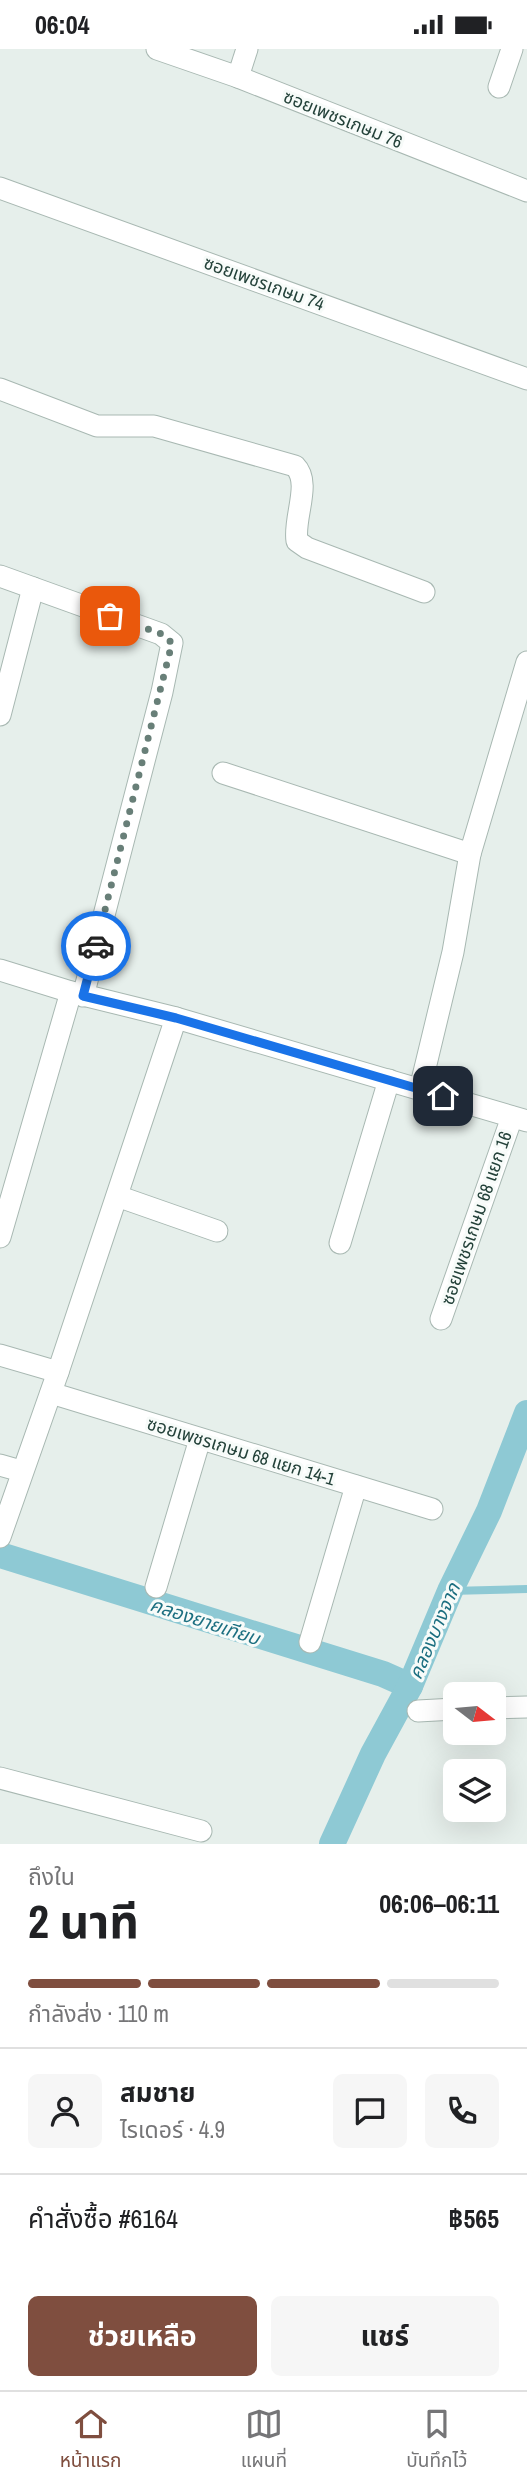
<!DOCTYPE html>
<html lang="th">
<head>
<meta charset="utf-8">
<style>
  :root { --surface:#fff; --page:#f6f6f6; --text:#202124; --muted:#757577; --line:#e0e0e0; --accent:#7f4e3f }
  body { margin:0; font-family:"Archivo Narrow","Noto Sans Thai",sans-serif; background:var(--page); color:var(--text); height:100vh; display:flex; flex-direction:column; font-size:26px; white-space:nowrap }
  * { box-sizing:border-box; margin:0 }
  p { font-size:23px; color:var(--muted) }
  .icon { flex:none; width:38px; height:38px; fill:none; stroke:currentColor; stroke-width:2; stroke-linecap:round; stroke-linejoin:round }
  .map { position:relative; height:1795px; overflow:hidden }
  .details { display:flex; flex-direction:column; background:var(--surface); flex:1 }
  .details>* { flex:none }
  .needle { width:46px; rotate:106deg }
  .buttons { position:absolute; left:443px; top:1633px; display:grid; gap:14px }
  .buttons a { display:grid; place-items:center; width:63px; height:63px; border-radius:10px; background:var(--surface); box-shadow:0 7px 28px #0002; font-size:35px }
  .pin { position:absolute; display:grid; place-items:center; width:60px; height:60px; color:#fff; margin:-30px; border-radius:14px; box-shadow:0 4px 10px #0006 }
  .courier { position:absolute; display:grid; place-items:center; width:70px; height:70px; margin:-35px; border:5px solid #1a73e8; border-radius:50%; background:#fff; color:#222; box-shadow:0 2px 9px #0007 }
  .head em { font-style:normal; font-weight:700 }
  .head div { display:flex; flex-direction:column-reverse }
  .head { display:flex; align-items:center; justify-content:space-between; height:119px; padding:0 28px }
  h1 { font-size:46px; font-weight:700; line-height:52px }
  .bar { display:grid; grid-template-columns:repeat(4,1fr); gap:10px 7px; align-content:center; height:84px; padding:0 28px }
  .bar i { height:9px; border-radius:5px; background:var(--line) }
  .bar .selected { background:var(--accent) }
  .bar p { grid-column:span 4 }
  .line { display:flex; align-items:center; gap:18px; padding:0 28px; border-top:2px solid var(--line) }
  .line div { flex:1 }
  .round { display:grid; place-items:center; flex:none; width:74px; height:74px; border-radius:10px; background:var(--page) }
  .primary-button { display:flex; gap:14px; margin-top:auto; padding:14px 28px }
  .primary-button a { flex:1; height:80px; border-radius:10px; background:var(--accent); color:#fff; font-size:28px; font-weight:700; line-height:80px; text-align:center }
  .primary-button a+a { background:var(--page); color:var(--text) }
  .status { display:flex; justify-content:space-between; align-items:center; height:49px; padding:0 35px; background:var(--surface); direction:ltr }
  .status svg { height:19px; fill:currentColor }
  .menu { display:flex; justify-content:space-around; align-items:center; height:98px; border-top:2px solid var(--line); background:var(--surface); font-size:19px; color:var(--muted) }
  .menu a { display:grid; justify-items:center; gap:4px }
  .menu .selected { color:var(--accent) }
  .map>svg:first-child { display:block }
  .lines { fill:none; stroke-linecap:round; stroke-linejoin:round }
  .stream { stroke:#8ec9d4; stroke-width:8 }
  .canal { stroke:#8ec9d4; stroke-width:26 }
  .minor-casing { stroke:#a8b8b2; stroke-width:23 }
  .minor { stroke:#fff; stroke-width:21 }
  .done { stroke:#687f78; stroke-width:7; stroke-dasharray:0 12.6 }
  .route { stroke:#1a73e8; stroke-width:9 }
  .labels { text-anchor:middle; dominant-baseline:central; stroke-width:6; stroke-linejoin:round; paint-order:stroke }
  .street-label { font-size:18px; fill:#24423a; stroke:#f7fbf9 }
  .water-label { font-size:19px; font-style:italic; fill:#1c6f80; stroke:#f7fbf9 }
</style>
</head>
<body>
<div class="status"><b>06:04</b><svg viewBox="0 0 49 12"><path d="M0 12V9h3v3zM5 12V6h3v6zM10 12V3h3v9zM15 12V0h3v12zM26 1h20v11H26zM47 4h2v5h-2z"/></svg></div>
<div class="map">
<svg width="527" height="1795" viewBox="0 0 527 1795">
  <rect width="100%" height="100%" fill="#e6efeb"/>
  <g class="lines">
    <!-- stream -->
    <path class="stream" d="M450,1542L527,1540"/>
    <!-- canal -->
    <g class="canal">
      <path d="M0,1506L383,1625L410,1637"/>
      <path d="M332,1795L373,1705L410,1637L450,1542L489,1462L527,1364"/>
    </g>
    <!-- minor casing -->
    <g class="minor-casing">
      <g id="minor">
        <path d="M157,0L238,28L527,142"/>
        <path d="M238,28L247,0"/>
        <path d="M499,38L512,0"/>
        <path d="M0,139L527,330"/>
        <path d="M0,340L97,377H154L295,417C312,434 293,469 297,492L307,499L424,543"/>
        <path d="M0,527L161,585L172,594L162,643L83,947"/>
        <path d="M0,666L33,539"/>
        <path d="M223,724L470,805L453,903L420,1040"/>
        <path d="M470,805L527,613"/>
        <path d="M0,921L71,943L176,969L527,1072"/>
        <path d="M117,1147L217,1182"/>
        <path d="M0,1188L71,943"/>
        <path d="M340,1194L389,1031"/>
        <path d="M441,1270L512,1068"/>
        <path d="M0,1306L58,1323"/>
        <path d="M51,1344L432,1460"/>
        <path d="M0,1416L21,1422"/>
        <path d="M0,1488L58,1323L176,969"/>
        <path d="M156,1538L200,1390"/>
        <path d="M310,1593L356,1437"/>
        <path d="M494,1659L527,1658"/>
        <path d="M418,1662L455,1660"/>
        <path d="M0,1729L201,1782"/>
      </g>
    </g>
    <!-- minor -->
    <use href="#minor" class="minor"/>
  </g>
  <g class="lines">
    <!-- done -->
    <path class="done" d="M96,897L172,594L162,585L110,567"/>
    <!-- route -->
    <path class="route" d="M96,897L83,947L176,969L443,1047"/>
  </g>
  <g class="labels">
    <!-- street labels -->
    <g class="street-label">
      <text transform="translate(343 70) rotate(22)">ซอยเพชรเกษม 76</text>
      <text transform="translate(264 234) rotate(20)">ซอยเพชรเกษม 74</text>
      <text transform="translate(476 1169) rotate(-71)">ซอยเพชรเกษม 68 แยก 16</text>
      <text transform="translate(241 1402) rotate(17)">ซอยเพชรเกษม 68 แยก 14-1</text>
    </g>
    <!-- water labels -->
    <g class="water-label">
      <text transform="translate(205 1572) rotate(18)">คลองยายเทียบ</text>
      <text transform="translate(434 1582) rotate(-67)">คลองบางจาก</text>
    </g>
  </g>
</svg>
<div class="buttons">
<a><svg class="needle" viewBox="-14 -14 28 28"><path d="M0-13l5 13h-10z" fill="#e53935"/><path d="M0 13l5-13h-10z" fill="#757577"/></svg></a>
<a><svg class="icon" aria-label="layers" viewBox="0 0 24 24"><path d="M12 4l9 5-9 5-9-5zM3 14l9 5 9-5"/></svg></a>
</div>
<div class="pin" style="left:110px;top:567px;background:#ea580c"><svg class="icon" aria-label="bag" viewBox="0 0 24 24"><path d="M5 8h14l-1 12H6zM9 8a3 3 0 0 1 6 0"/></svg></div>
<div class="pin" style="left:443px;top:1047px;background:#1f2937"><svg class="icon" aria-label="home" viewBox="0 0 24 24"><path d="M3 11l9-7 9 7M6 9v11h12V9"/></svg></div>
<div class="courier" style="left:96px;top:897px"><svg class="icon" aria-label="car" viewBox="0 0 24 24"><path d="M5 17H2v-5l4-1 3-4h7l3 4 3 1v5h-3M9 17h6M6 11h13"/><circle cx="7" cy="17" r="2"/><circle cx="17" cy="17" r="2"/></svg></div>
</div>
<section class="details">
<div class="head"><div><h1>2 นาที</h1><p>ถึงใน</p></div><em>06:06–06:11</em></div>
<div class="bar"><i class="selected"></i><i class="selected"></i><i class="selected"></i><i></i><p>กำลังส่ง · 110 m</p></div>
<div class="line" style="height:126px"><a class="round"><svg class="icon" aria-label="person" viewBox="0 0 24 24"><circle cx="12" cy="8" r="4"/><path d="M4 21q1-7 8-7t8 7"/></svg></a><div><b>สมชาย</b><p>ไรเดอร์ · 4.9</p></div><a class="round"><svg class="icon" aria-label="chat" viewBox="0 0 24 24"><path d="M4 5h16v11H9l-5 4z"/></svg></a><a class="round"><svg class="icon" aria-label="phone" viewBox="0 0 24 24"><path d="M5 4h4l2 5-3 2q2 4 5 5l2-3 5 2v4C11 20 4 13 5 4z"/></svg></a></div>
<div class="line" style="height:91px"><div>คำสั่งซื้อ #6164</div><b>฿565</b></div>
<div class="primary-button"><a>ช่วยเหลือ</a><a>แชร์</a></div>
</section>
<nav class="menu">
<a class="selected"><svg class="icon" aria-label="home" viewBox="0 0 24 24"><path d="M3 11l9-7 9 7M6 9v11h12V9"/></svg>หน้าแรก</a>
<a><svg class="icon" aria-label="map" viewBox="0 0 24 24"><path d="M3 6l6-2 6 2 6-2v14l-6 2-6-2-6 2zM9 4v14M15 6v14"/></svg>แผนที่</a>
<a><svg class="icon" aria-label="saved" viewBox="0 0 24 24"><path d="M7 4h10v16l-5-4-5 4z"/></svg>บันทึกไว้</a>
</nav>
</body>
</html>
